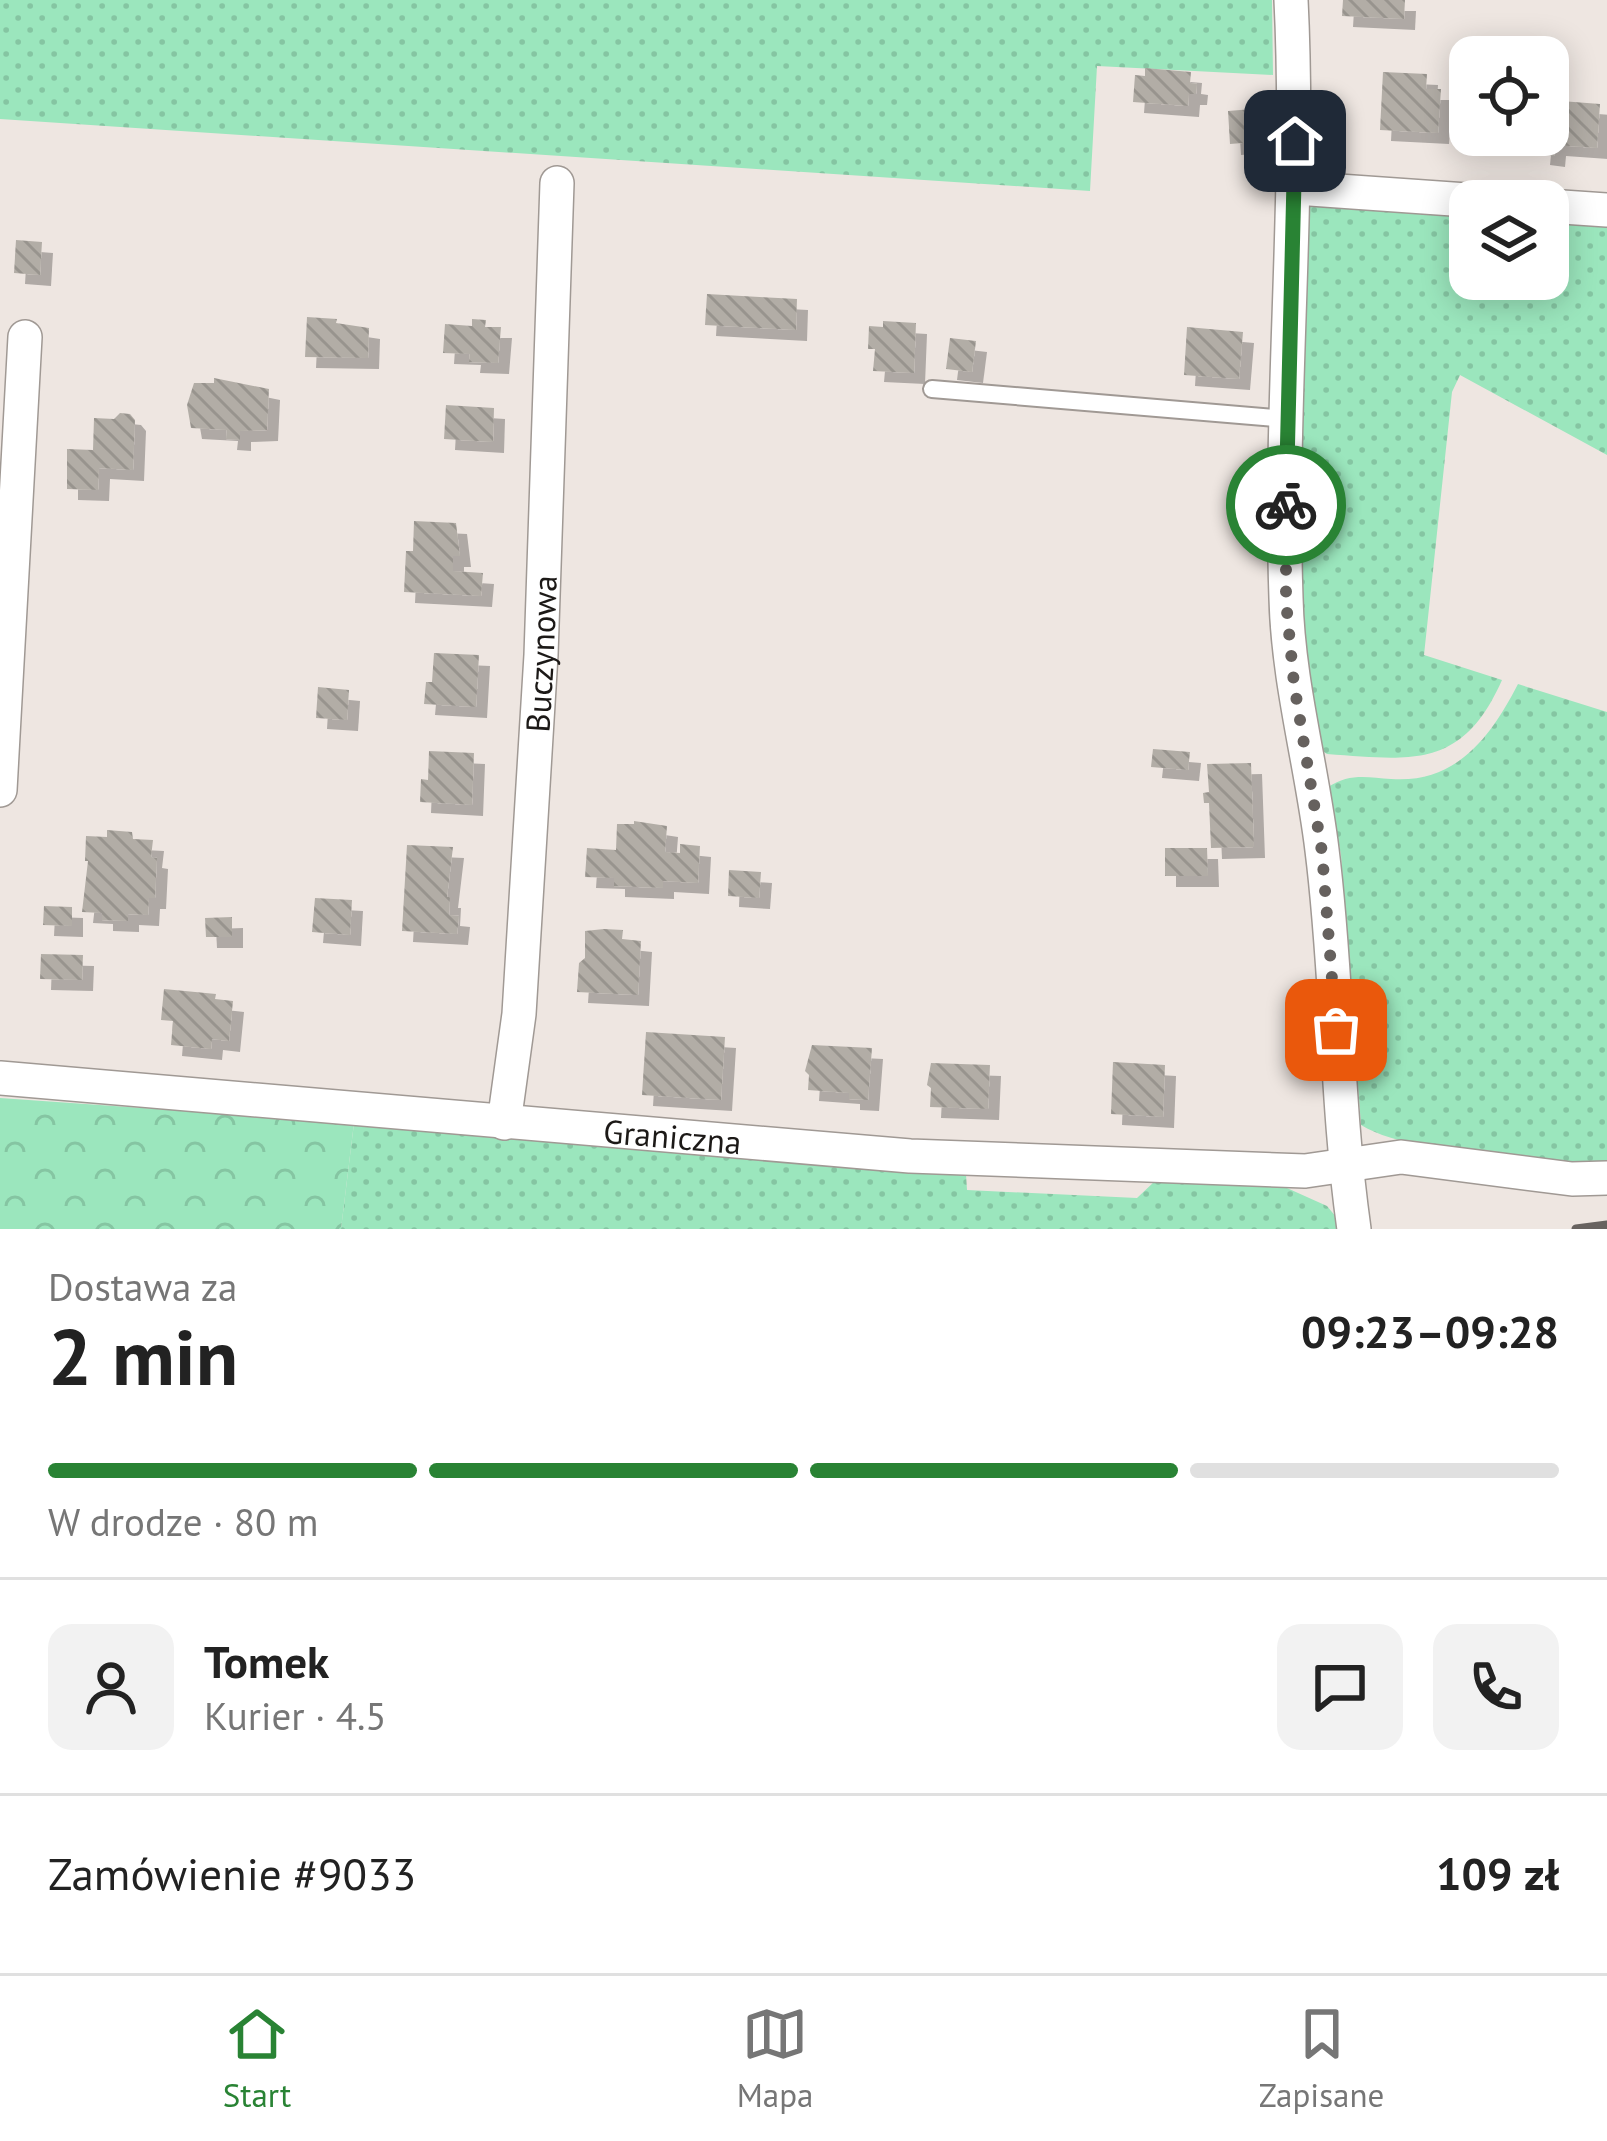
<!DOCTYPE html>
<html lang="pl">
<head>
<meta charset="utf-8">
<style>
  :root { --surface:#fff; --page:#f2f2f2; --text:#222; --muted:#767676; --line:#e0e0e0; --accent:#298334 }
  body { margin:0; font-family:"PT Sans",sans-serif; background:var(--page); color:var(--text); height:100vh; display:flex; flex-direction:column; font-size:45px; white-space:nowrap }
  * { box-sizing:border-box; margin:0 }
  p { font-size:39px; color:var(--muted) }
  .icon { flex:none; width:66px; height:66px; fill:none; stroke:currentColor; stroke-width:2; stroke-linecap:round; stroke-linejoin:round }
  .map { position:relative; height:1229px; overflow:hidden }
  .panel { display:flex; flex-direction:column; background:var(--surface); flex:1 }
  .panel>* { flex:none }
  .tools { position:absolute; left:1449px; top:36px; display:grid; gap:24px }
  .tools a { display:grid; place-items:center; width:120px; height:120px; border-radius:24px; background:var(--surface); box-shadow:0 6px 30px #0003; font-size:60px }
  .pin { position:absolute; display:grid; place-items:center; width:102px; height:102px; color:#fff; margin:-51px; border-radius:24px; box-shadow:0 6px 18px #0006 }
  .courier { position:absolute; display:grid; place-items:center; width:120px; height:120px; margin:-60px; border:9px solid #298334; border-radius:50%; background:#fff; color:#222; box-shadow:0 3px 15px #0007 }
  .headline em { font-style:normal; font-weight:600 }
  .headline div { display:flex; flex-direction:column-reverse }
  .headline { display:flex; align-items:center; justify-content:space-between; height:204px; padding:0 48px }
  h1 { font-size:78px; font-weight:600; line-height:90px }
  .bar { display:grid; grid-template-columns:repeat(4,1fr); gap:18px 12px; align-content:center; height:144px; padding:0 48px }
  .bar i { height:15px; border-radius:9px; background:var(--line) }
  .bar .current { background:var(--accent) }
  .bar p { grid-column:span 4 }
  .line { display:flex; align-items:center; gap:30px; padding:0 48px; border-top:3px solid var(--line) }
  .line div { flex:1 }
  .round { display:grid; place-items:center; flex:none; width:126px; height:126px; border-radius:24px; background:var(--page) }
  .tabs { display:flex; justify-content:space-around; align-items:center; height:168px; border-top:3px solid var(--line); background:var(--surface); font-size:33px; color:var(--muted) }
  .tabs a { display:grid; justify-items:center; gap:6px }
  .tabs .current { color:var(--accent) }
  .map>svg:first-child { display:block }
  .grass { fill:url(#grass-dots) }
  .forest { fill:url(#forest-crowns) }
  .building { fill:url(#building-back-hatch); filter:url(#shadow) }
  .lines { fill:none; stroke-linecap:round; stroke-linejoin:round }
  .lane-casing { stroke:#a09994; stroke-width:20 }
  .street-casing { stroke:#a09994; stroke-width:36 }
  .lane { stroke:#fff; stroke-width:16 }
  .street { stroke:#fff; stroke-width:33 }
  .rail { stroke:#686360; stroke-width:9 }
  .done { stroke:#66615e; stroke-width:12; stroke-dasharray:0 21.6 }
  .route { stroke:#298334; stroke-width:15 }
  .labels { text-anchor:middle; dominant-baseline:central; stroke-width:12; stroke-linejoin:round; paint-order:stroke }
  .street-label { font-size:33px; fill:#1c1917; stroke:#fcf3ee }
</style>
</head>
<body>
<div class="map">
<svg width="1607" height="1229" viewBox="0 0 1607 1229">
  <defs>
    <pattern id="grass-dots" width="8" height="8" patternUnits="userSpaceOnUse" patternTransform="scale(3)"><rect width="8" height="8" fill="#9be6bd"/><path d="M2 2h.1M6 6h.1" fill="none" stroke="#85c5a2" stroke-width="1.8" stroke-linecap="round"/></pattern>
    <pattern id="forest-crowns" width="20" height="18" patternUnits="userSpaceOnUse" patternTransform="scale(3)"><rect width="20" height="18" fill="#9be6bd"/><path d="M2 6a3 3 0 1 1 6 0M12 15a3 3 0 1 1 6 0" fill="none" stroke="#85c5a2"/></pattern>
    <pattern id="building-back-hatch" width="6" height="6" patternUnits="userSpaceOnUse" patternTransform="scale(3)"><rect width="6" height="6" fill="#b2ada6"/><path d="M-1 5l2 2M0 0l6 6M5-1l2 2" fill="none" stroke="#98948e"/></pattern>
    <filter id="shadow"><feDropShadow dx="11" dy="11" stdDeviation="0" flood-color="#0004"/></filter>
  </defs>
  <rect width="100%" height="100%" fill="#eee6e1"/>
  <!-- grass -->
  <g class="grass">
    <path d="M0,0H1272L1273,75L1097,66L1090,191L0,119Z"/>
    <path d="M1308,202L1470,213V279H1548V218L1607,223V455L1460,375L1452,392L1424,655L1502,680C1462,770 1412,760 1327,754L1318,748L1299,609L1300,424Z"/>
    <path d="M1518,684L1607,712V1170C1547,1162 1407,1154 1361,1125L1341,855L1328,787C1349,773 1367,777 1391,779C1457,784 1491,736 1518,684Z"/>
    <path d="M354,1123L966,1174L967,1190L1137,1198L1155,1181L1278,1184L1327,1206L1346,1229H341Z"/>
  </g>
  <!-- forest -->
  <path class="forest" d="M0,1098L354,1123L341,1229H0Z"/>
  <!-- building -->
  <g class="building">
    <path d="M1343,0H1405L1404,19L1342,16Z"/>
    <path d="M1145,68L1191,72L1190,83L1197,84L1196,94H1189L1188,106L1133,102L1135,75L1145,76Z"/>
    <path d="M1383,72L1427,74L1426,89H1441L1438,133L1380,130Z"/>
    <path d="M1548,100L1600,104L1597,148L1555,145L1554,156L1539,154L1540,144L1518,142L1519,135H1548Z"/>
    <path d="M1253,109L1255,142L1230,144L1228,111Z"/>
    <path d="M16,240L42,242L40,275L14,273Z"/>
    <path d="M707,294L797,299L796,330L705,325Z"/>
    <path d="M307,317L337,319L336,323L369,328L368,358L305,357Z"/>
    <path d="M472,319L486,320L485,327H501L498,363L469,362L470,354L443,353L445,324L472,326Z"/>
    <path d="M883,321L916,323L914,373L873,371L875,349H868L869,326L883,327Z"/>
    <path d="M1187,327L1243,332L1239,379L1184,375Z"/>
    <path d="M950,338L976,341L972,372L946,369Z"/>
    <path d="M214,378L269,389L267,430L240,431V440L226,439L227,430L191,428L187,405L194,383H214Z"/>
    <path d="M446,405L494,408L493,442L444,439Z"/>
    <path d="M120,413L130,414L135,420L133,470L99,468L98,490L67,489V449L93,450L94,418L114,419Z"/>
    <path d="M414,521L456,523L460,556H453V571L483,573L481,596L404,592L406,551H413Z"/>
    <path d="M434,653L479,655L476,707L424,704L426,682H432Z"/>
    <path d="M318,687L349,690L347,720L316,718Z"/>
    <path d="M1153,749L1190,752L1188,770L1151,767Z"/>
    <path d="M429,751L474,753L472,805L420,802L421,779L428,780Z"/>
    <path d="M1251,763L1254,847L1211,848L1209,803H1204L1203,793L1209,792L1207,764Z"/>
    <path d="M634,821L667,826L665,852L680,853V844L700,846L698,883L663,881V888L614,886V878L585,877L587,848L616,850L617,824H634Z"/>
    <path d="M107,830L132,832L133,839L153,840L151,857L157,858L155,898H149L148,915L128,914V921L102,920V913L82,912L88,861H85L86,836L107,837Z"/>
    <path d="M407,845L453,847L447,897H450L449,915L459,916L457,934L402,931Z"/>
    <path d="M1165,848H1207L1208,876H1165Z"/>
    <path d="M729,870L761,872L759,898L728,896Z"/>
    <path d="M315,898L352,900L350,935L312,932Z"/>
    <path d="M44,906L72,907V926L43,925Z"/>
    <path d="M232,917V937H206L205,918Z"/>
    <path d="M604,929L623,930L622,939L641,941L638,995L577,992L579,963L585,958V931Z"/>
    <path d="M41,954L83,955L82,980L40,979Z"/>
    <path d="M164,989L216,994L215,999L233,1001L229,1041L212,1039L211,1049L171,1045L173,1021L161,1020Z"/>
    <path d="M646,1032L725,1037L721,1100L642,1095Z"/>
    <path d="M812,1045L872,1048L868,1100L849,1099V1093L808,1090L809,1075L805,1071Z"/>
    <path d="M1113,1062L1165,1065L1163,1117L1111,1114Z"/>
    <path d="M931,1063L990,1065L988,1109L930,1107L931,1088L927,1085Z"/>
  </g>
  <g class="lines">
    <!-- lane casing -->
    <g class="lane-casing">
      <path id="lane" d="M932,389L1287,419"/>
    </g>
    <!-- street casing -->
    <g class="street-casing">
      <g id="street">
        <path d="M1291,0C1301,200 1279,399 1286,598C1288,683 1312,766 1322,850C1338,975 1336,1103 1354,1229"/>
        <path d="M1296,188L1481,201"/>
        <path d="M1548,206L1607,210"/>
        <path d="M0,790L25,337"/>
        <path id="s1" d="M0,1078L910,1156L1305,1171L1401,1157L1572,1179L1607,1178"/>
        <path id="s2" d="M504,1123L519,1014L541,655L557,183"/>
      </g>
    </g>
    <!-- lane -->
    <use href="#lane" class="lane"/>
    <!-- street -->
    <use href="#street" class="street"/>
    <!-- rail -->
    <path class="rail" d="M1576,1229L1607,1225"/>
  </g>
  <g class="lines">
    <!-- done -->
    <path class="done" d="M1286,505V601L1294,684L1322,852L1336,1030"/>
    <!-- route -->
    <path class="route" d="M1286,505L1295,141"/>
  </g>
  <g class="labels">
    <!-- street labels -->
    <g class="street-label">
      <text stroke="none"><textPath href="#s2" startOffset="471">Buczynowa</textPath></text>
      <text stroke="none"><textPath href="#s1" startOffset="675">Graniczna</textPath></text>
    </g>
  </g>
</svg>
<div class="tools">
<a><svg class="icon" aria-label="locate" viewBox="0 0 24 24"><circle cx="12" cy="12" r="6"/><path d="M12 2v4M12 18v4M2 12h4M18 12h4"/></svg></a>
<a><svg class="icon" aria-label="layers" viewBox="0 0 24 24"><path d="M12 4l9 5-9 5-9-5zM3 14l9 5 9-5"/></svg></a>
</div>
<div class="pin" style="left:1336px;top:1030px;background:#ea580c"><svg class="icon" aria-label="bag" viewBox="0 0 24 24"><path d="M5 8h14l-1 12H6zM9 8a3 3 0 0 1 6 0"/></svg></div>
<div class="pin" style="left:1295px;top:141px;background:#1f2937"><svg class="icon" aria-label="home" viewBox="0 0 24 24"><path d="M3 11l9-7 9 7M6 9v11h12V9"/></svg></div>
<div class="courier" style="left:1286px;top:505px"><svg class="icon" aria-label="bike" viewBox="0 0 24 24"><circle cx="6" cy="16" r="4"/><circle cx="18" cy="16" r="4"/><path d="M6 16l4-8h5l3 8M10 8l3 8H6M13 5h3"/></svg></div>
</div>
<section class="panel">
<div class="headline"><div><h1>2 min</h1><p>Dostawa za</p></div><em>09:23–09:28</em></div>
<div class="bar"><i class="current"></i><i class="current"></i><i class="current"></i><i></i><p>W drodze · 80 m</p></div>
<div class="line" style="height:216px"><a class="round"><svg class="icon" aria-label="person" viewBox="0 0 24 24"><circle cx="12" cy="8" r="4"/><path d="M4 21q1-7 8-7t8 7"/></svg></a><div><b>Tomek</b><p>Kurier · 4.5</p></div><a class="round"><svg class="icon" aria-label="chat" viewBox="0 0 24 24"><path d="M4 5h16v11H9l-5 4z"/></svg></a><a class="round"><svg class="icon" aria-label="phone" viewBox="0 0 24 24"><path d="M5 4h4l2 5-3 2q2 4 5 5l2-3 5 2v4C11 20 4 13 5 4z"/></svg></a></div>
<div class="line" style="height:156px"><div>Zamówienie #9033</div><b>109 zł</b></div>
</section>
<nav class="tabs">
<a class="current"><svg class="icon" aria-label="home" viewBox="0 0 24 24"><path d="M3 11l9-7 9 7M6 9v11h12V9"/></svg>Start</a>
<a><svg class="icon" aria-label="map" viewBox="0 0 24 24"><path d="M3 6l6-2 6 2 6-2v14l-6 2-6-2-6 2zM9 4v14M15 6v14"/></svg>Mapa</a>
<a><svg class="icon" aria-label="saved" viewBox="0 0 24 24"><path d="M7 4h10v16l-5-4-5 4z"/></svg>Zapisane</a>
</nav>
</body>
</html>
